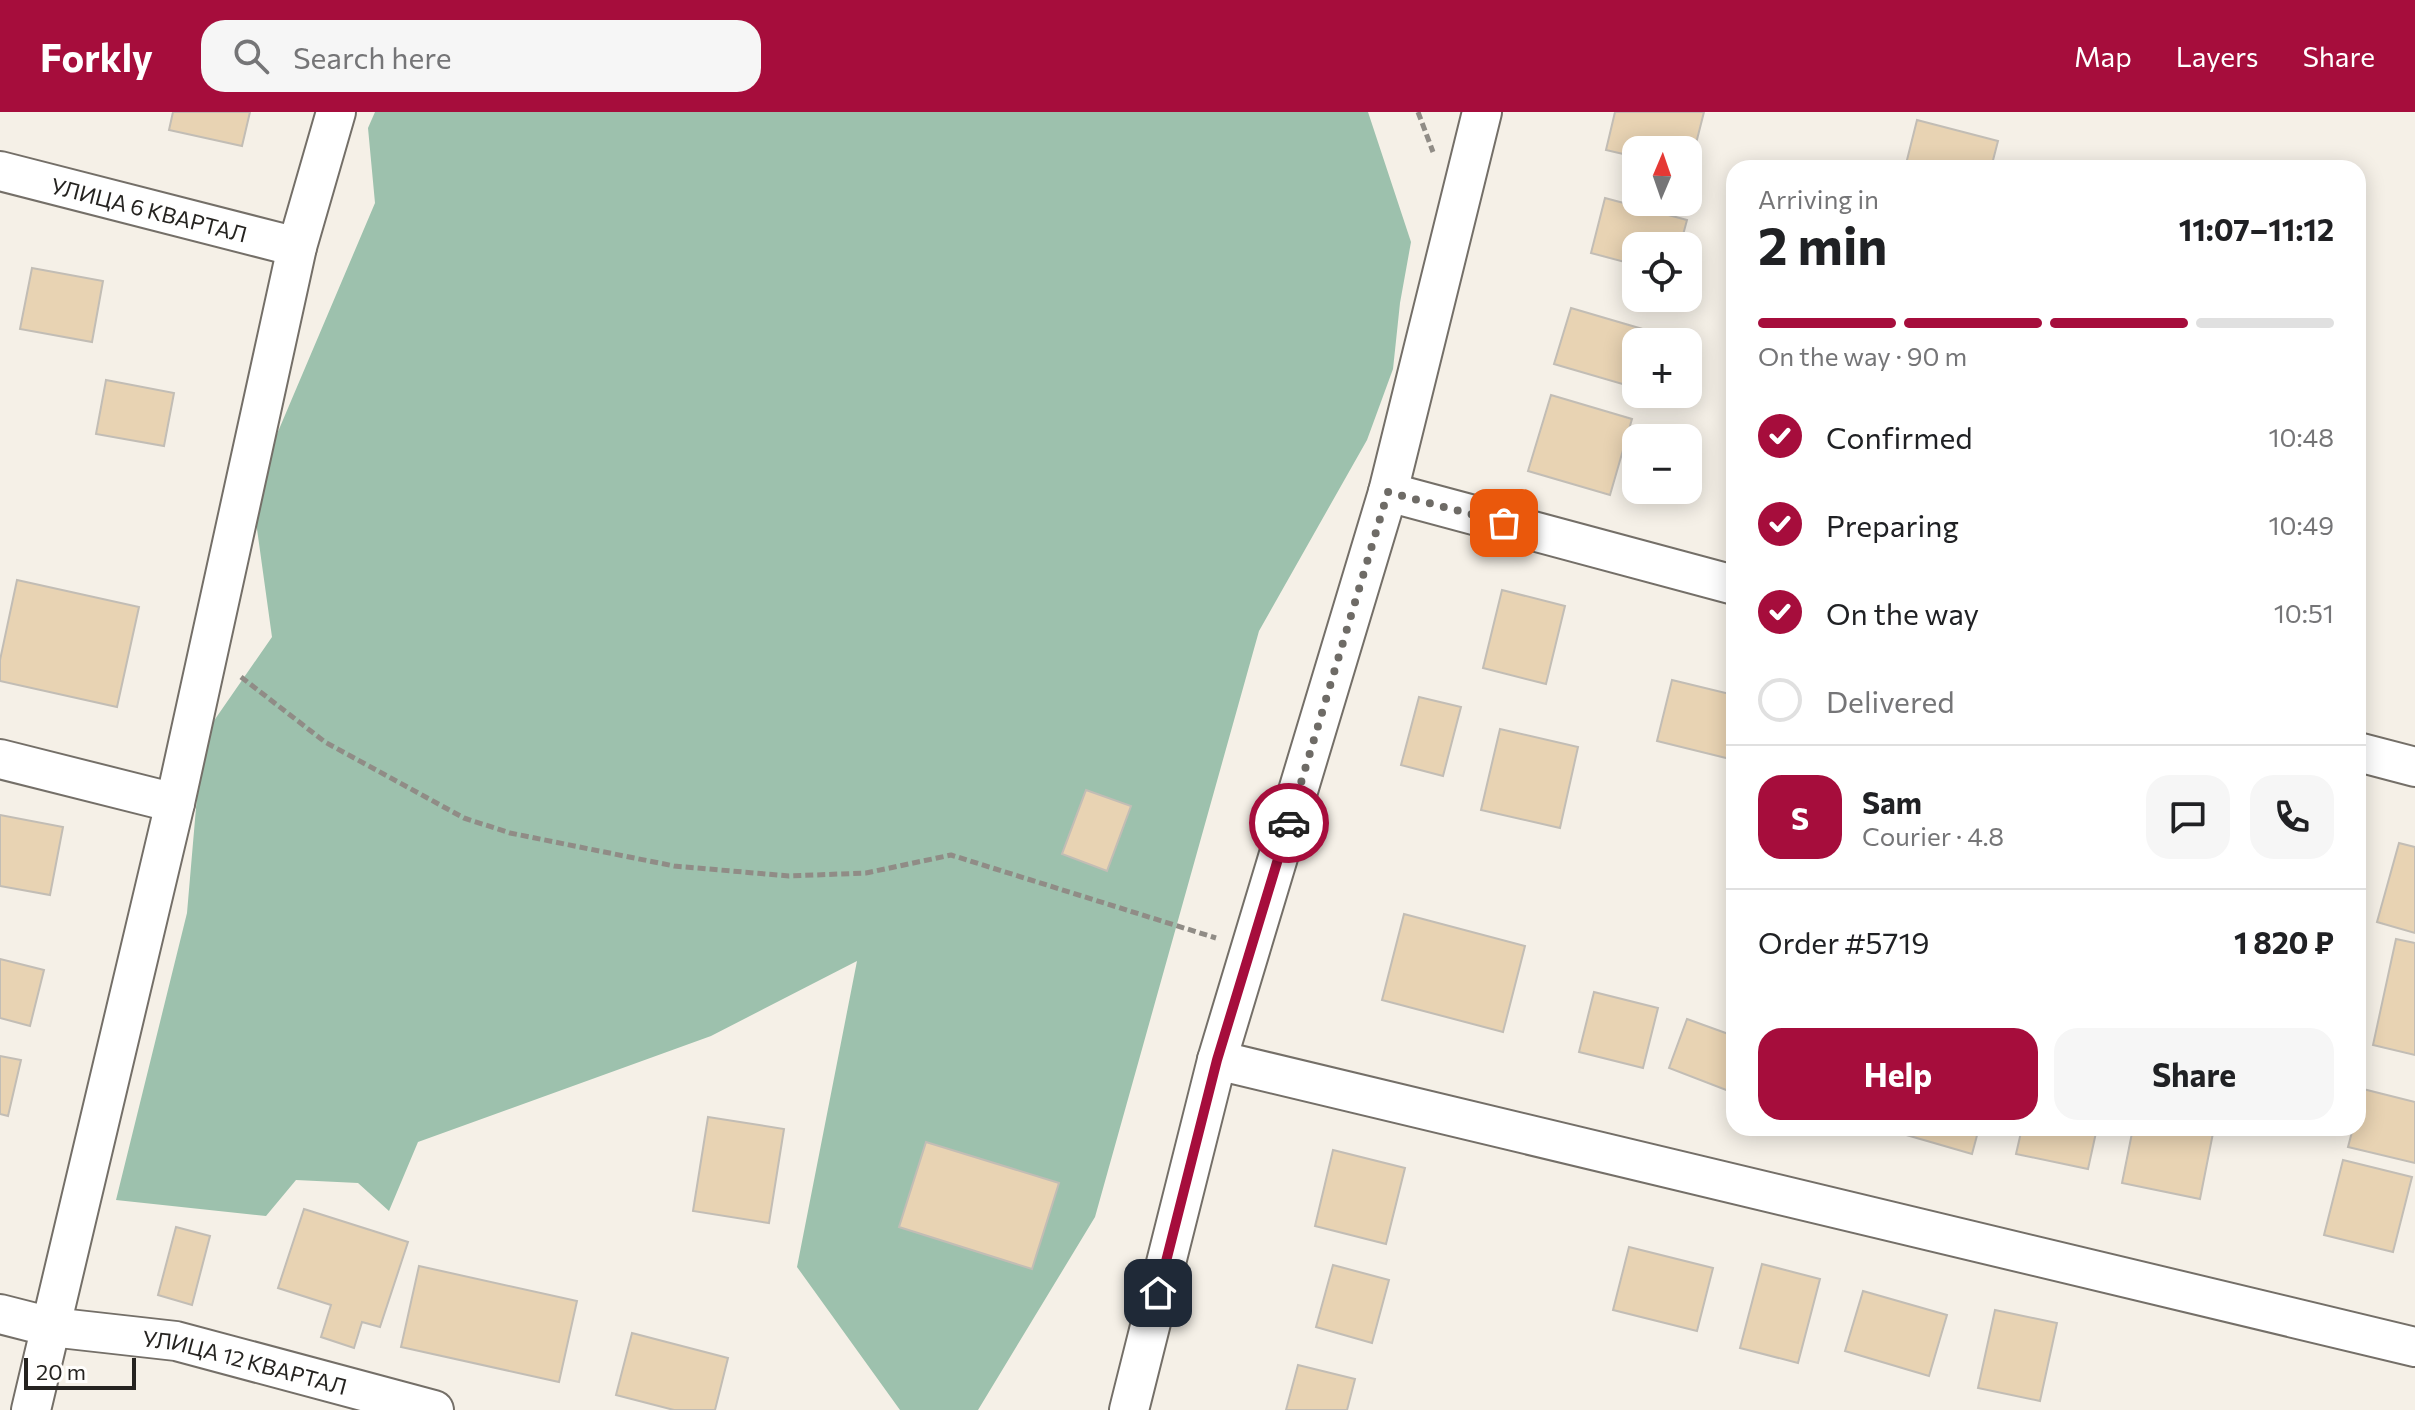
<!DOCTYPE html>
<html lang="en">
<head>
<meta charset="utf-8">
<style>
  :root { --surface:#fff; --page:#f6f6f6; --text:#202124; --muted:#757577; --line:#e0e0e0; --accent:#a60d3c }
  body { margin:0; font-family:Commissioner,sans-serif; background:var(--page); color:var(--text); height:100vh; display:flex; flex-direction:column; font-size:30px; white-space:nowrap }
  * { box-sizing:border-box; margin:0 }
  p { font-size:26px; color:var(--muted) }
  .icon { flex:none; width:44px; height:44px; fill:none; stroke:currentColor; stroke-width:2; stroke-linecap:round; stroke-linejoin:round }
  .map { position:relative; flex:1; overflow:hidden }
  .drawer { position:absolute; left:1726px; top:48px; width:640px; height:976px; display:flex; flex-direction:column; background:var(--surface); border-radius:24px; box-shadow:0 4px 20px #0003 }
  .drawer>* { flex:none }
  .needle { width:52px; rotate:2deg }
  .buttons { position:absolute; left:1622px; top:24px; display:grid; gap:16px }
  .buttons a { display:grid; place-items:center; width:80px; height:80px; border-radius:16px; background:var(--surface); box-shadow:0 4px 20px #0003; font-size:40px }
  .scale { position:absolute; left:24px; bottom:20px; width:112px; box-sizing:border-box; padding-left:8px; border:4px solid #252320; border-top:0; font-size:22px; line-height:28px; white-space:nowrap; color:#252320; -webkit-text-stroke:6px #fffefc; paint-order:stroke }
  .pin { position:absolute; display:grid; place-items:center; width:68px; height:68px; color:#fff; margin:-34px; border-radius:16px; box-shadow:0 4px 12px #0006 }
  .courier { position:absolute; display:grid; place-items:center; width:80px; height:80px; margin:-40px; border:6px solid #a60d3c; border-radius:50%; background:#fff; color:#222; box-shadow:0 2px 10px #0007 }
  .headline em { font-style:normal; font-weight:700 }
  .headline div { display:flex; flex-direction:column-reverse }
  .headline { display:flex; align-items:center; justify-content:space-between; height:136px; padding:0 32px }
  h1 { font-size:52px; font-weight:700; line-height:60px }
  .bar { display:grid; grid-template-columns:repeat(4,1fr); gap:12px 8px; align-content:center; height:96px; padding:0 32px }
  .bar i { height:10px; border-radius:6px; background:var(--line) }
  .bar .selected { background:var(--accent) }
  .bar p { grid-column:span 4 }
  .line { display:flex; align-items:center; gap:20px; padding:0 32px; border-top:2px solid var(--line) }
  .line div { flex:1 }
  .round { display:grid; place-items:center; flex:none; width:84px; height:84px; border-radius:24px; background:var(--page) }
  ol { padding:0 32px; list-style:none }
  li { display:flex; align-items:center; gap:24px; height:88px }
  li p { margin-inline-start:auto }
  li .icon { padding:8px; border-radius:50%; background:var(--accent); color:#fff; stroke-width:4 }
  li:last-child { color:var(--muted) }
  li i { width:44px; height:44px; border:4px solid var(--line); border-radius:50% }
  .button { display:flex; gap:16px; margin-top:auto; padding:16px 32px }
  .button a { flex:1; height:92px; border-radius:24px; background:var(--accent); color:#fff; font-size:32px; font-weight:700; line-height:92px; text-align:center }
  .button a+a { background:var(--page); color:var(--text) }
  header { display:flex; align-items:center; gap:48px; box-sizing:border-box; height:112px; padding:0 40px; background:var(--accent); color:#fff }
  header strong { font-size:38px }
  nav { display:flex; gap:44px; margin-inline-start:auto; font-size:28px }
  .search { width:560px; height:72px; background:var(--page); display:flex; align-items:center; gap:20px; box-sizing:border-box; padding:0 28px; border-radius:24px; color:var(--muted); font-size:30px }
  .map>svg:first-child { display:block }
  .forest { fill:#9dc1ad }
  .building { fill:#e8d3b3; stroke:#c2bdb5; stroke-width:2 }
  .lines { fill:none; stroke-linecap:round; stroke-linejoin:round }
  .minor-casing { stroke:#746f68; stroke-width:42 }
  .path { stroke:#908c86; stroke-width:5; stroke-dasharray:8 4; stroke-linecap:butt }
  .minor { stroke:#fff; stroke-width:38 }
  .done { stroke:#6e6b66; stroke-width:8; stroke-dasharray:0 14.4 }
  .route { stroke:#a60d3c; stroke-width:10 }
  .labels { text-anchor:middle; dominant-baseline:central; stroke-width:8; stroke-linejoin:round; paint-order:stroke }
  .street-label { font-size:22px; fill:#252320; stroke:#fffefc }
</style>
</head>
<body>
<header>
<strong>Forkly</strong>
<div class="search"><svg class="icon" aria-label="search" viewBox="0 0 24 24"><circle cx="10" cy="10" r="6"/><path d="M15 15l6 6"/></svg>Search here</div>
<nav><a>Map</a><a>Layers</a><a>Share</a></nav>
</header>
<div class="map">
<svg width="2415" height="1298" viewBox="0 0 2415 1298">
  <rect width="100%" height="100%" fill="#f5f0e7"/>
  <!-- forest -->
  <path class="forest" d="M375,0H1368L1411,130L1400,191L1393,257L1367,328L1259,519L1095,1105L978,1298H900L797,1155L857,849L711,924L418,1030L389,1099L358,1071L296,1068L266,1104L116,1088L187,801L202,626L272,525L252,381L375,91L368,16Z"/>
  <!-- building -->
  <g class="building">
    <path d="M173,0H250L242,34L169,18Z"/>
    <path d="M1615,0H1704L1689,59L1688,38H1636V45L1606,38Z"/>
    <path d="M1917,8L1998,29L1991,56H1905Z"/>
    <path d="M1605,86L1687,108L1680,134H1636V153L1591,141Z"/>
    <path d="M32,156L103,169L92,230L20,217Z"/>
    <path d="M1571,196L1663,223L1661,230H1636V276L1554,252Z"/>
    <path d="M106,268L174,281L164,334L96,322Z"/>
    <path d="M1551,283L1632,307L1610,383L1528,359Z"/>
    <path d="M17,468L139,495L117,595L0,569V548Z"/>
    <path d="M1502,478L1565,494L1546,572L1483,556Z"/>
    <path d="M1672,568L1734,583V648L1657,629Z"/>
    <path d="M1419,585L1461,595L1443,664L1401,653Z"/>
    <path d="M1500,617L1578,635L1560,716L1481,698Z"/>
    <path d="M1086,678L1131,694L1107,759L1062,742Z"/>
    <path d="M0,703L63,715L50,783L0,774Z"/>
    <path d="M2399,731L2415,735V821L2377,810Z"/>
    <path d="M1404,802L1525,834L1503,920L1382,888Z"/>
    <path d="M2396,827L2415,831V943L2373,933Z"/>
    <path d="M0,847L44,858L30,914L0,906Z"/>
    <path d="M1594,880L1658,896L1643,956L1579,940Z"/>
    <path d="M1687,907L1734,924V981L1669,956Z"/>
    <path d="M0,944L21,948L8,1004L0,1002Z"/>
    <path d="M2363,977L2415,990V1051L2348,1035L2353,1016H2358V995Z"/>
    <path d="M708,1005L784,1017L769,1111L693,1099Z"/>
    <path d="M1905,1016H1979L1972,1042L1903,1022Z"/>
    <path d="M2022,1016H2097L2088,1057L2016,1042Z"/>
    <path d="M2133,1016H2214L2200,1087L2122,1071Z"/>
    <path d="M926,1030L1059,1071L1032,1157L899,1115Z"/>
    <path d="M1333,1038L1405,1056L1386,1132L1315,1114Z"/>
    <path d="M2343,1048L2412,1065L2393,1140L2324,1123Z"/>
    <path d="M304,1097L408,1130L380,1215L362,1210L354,1236L321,1225L331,1193L278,1176Z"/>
    <path d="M176,1115L210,1124L192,1193L158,1183Z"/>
    <path d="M1629,1135L1713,1156L1697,1219L1613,1198Z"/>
    <path d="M1762,1152L1820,1167L1798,1251L1740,1236Z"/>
    <path d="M1333,1153L1389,1168L1372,1231L1316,1215Z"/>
    <path d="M419,1154L577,1189L559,1270L401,1235Z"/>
    <path d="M1863,1179L1947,1203L1929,1264L1845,1239Z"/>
    <path d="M1995,1198L2057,1211L2040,1289L1978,1276Z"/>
    <path d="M632,1221L728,1246L715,1298H674L616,1283Z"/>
    <path d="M1298,1253L1355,1267L1347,1298H1286Z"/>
  </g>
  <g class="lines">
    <!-- minor casing -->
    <g class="minor-casing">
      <g id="minor">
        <path id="s1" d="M0,59L297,135"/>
        <path d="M1388,380L1734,473"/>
        <path d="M2358,640L2415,655"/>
        <path d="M0,647L175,691"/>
        <path d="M1217,948L2415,1235"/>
        <path id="s2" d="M0,1202L51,1215L176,1229L434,1298"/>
        <path d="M31,1298L175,691L297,135L336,0"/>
        <path d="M1129,1298L1217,948L1388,380L1482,0"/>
      </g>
    </g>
    <!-- path -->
    <g class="path">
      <path d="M1418,0L1433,40"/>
      <path d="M241,565L325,630L464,706L510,721L674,754L789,764L866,761L951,743L1216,826"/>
    </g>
    <!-- minor -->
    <use href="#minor" class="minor"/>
  </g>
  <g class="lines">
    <!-- done -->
    <path class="done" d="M1289,711L1388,380L1504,411"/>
    <!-- route -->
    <path class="route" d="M1158,1181L1217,948L1289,711"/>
  </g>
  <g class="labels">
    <!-- street labels -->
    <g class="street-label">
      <text stroke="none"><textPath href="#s1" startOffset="154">УЛИЦА 6 КВАРТАЛ</textPath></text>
      <text stroke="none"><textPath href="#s2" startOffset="250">УЛИЦА 12 КВАРТАЛ</textPath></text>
    </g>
  </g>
</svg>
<div class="buttons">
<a><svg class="needle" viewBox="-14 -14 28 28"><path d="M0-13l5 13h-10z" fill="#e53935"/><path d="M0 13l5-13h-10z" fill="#757577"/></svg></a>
<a><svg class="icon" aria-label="locate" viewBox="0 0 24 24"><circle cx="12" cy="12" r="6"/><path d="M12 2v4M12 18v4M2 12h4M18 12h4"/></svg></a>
<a>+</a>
<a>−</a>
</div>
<div class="scale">20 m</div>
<div class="pin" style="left:1504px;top:411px;background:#ea580c"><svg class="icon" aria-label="bag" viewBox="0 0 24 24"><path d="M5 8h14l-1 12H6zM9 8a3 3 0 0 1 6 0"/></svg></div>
<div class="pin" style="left:1158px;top:1181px;background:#1f2937"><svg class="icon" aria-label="home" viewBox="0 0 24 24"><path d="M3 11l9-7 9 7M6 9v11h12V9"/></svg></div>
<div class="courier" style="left:1289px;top:711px"><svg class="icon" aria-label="car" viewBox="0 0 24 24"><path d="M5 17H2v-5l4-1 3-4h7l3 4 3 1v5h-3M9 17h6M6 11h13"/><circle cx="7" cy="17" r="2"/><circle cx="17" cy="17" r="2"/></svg></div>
<section class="drawer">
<div class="headline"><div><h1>2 min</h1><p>Arriving in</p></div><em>11:07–11:12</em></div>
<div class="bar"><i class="selected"></i><i class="selected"></i><i class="selected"></i><i></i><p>On the way · 90 m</p></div>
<ol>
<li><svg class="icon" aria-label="check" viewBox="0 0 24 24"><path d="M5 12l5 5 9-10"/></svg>Confirmed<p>10:48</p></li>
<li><svg class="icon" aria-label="check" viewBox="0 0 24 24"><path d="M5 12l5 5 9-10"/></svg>Preparing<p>10:49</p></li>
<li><svg class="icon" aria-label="check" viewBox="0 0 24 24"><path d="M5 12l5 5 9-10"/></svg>On the way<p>10:51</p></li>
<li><i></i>Delivered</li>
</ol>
<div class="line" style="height:144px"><b class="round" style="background:var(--accent);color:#fff">S</b><div><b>Sam</b><p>Courier · 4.8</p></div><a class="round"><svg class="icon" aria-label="chat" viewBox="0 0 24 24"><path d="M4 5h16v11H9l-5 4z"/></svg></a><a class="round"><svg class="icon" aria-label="phone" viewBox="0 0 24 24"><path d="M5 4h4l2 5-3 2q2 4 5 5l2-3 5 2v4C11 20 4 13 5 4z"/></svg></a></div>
<div class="line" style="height:104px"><div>Order #5719</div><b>1 820 ₽</b></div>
<div class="button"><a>Help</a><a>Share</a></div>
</section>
</div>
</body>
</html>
